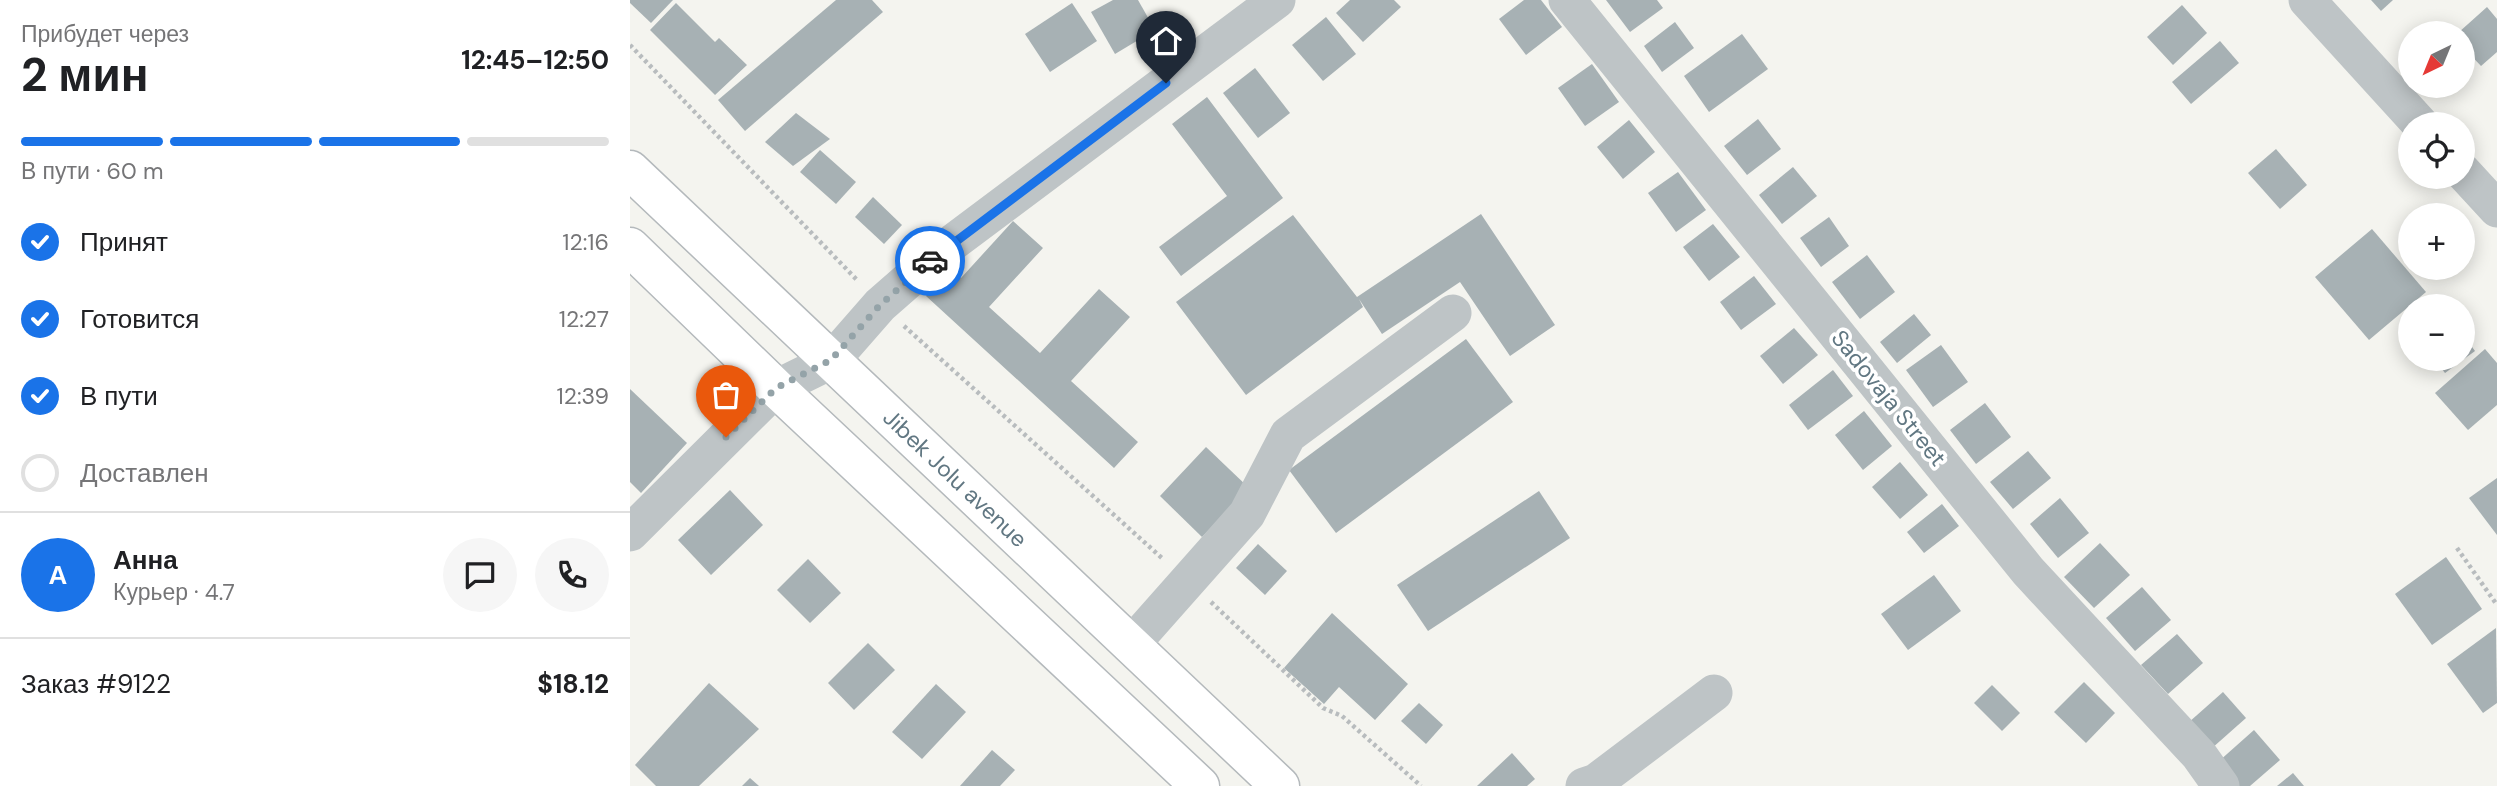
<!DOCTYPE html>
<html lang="ru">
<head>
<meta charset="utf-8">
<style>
  :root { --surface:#fff; --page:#f6f6f6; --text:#202124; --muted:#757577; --line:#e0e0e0; --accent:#1a73e8 }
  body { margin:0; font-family:"DM Sans",sans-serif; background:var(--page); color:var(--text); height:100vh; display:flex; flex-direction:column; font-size:26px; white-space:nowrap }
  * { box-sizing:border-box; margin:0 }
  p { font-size:23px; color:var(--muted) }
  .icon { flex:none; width:38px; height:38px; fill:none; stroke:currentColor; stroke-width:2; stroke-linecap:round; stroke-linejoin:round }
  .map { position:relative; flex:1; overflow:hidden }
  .sheet { display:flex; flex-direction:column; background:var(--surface); width:630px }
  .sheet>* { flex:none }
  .needle { width:46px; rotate:223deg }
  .controls { position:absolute; left:1768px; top:21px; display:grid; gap:14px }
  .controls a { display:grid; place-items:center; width:77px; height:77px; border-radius:50%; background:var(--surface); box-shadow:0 4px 18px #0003; font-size:35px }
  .pin { position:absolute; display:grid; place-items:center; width:60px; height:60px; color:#fff; margin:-72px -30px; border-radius:50% 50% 50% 0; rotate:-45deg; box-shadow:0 0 7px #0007 }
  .pin .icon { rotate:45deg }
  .courier { position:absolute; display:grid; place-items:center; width:70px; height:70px; margin:-35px; border:5px solid #1a73e8; border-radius:50%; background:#fff; color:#222; box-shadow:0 2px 9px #0007 }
  .head em { font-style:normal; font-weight:700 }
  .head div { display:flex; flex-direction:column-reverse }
  .head { display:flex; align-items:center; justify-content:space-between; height:119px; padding:0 21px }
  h1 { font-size:46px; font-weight:700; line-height:52px }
  .bar { display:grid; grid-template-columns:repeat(4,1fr); gap:10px 7px; align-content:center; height:84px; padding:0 21px }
  .bar i { height:9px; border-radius:5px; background:var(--line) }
  .bar .active { background:var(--accent) }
  .bar p { grid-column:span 4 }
  .line { display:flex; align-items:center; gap:18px; padding:0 21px; border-top:2px solid var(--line) }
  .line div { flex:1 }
  .round { display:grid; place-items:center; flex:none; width:74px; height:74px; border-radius:37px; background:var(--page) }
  ol { padding:0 21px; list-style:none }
  li { display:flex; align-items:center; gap:21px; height:77px }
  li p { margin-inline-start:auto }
  li .icon { padding:7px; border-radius:50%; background:var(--accent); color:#fff; stroke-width:4 }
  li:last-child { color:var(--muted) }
  li i { width:38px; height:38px; border:4px solid var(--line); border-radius:50% }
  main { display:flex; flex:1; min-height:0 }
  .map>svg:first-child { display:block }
  .building { fill:#a7b1b4 }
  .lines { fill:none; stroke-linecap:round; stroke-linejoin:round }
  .major-casing { stroke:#b4b9bc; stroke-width:41 }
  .path { stroke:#b8bcbe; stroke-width:4.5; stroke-dasharray:3.5 3.5; stroke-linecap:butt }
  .minor { stroke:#bec4c6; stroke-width:37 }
  .major { stroke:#fff; stroke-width:38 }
  .done { stroke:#94a3a8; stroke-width:7; stroke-dasharray:0 12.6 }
  .route { stroke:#1a73e8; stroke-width:9 }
  .labels { text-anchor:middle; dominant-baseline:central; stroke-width:7; stroke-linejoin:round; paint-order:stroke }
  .street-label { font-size:23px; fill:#617782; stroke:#fff }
</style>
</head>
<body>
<main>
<section class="sheet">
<div class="head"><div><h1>2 мин</h1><p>Прибудет через</p></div><em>12:45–12:50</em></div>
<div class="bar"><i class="active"></i><i class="active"></i><i class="active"></i><i></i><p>В пути · 60 m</p></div>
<ol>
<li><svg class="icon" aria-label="check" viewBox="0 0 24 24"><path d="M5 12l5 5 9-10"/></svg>Принят<p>12:16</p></li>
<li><svg class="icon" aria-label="check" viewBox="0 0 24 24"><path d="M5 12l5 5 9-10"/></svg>Готовится<p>12:27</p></li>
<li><svg class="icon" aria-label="check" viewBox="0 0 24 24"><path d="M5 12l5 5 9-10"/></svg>В пути<p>12:39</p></li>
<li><i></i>Доставлен</li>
</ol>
<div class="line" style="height:126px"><b class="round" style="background:var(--accent);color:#fff">А</b><div><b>Анна</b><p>Курьер · 4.7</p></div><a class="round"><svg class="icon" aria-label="chat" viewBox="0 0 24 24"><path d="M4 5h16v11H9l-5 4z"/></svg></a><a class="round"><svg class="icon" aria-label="phone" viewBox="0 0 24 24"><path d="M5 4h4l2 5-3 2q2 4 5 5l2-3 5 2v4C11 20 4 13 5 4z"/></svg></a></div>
<div class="line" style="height:91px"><div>Заказ #9122</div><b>$18.12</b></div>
</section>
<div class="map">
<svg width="1867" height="786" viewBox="0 0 1867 786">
  <rect width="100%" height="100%" fill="#f4f4ef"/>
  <!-- building -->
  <g class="building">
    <path d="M0,0H43L21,23L0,3Z"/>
    <path d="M206,0H242L253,12L115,131L88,100Z"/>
    <path d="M483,0H508L525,30L485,54L461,12Z"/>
    <path d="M720,0H764L771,7L733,42L706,13Z"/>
    <path d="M894,0H911L932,27L896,55L869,19Z"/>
    <path d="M976,0H1027L1033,8L1000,32Z"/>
    <path d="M1741,0H1763L1751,11Z"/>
    <path d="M46,3L85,42L89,38L117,65L85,95L20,30Z"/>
    <path d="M442,3L467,41L420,72L395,34Z"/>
    <path d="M1552,5L1577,33L1543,65L1517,37Z"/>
    <path d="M1857,7L1867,19V52L1851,66L1832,46V33H1828Z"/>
    <path d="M696,17L726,54L693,81L662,45Z"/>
    <path d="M1045,22L1064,48L1032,72L1014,46Z"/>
    <path d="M1112,34L1138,69L1079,112L1054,76Z"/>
    <path d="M1590,41L1609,63L1561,104L1542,82Z"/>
    <path d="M962,64L989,102L955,126L928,88Z"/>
    <path d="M625,68L660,113L628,138L593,93Z"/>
    <path d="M577,97L653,198L551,276L529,247L597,196L542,124Z"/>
    <path d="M166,113L200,139L163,166L135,142Z"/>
    <path d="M1128,119L1151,149L1117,175L1094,146Z"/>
    <path d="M999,120L1025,152L993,179L967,147Z"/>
    <path d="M1646,149L1677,185L1650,209L1618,173Z"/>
    <path d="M190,150L226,182L206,204L170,172Z"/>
    <path d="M1163,167L1187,196L1152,224L1129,195Z"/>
    <path d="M1048,172L1076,210L1046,232L1018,193Z"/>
    <path d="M243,197L272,225L254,244L225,217Z"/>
    <path d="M851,214L925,325L880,356L830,282L752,334L729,299L733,307L616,395L546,302L663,215L727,297Z"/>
    <path d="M1199,217L1219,246L1191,267L1170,238Z"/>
    <path d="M383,221L413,248L359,307L410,353L469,289L500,317L441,381L508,442L484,468L296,296L321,269L331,278Z"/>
    <path d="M1083,224L1110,257L1079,281L1053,247Z"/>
    <path d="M1742,229L1796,292L1739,340L1685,277Z"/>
    <path d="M1237,255L1265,292L1230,319L1202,282Z"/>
    <path d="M1124,276L1146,304L1111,330L1090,302Z"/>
    <path d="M1284,314L1301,335L1267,363L1250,342Z"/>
    <path d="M1164,328L1188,355L1153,384L1130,356Z"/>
    <path d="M1832,333L1845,351L1815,373L1804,359H1832Z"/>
    <path d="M836,339L883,402L706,533L659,470Z"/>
    <path d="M1311,345L1338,382L1303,407L1276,370Z"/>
    <path d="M1855,349L1867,363V405L1838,430L1805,393Z"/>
    <path d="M1203,370L1223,396L1178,430L1159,405Z"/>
    <path d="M0,389L57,443L11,493L0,482Z"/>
    <path d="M1355,403L1381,437L1346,464L1320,430Z"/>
    <path d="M1234,411L1262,446L1233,470L1205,435Z"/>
    <path d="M576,447L619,488L572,537L530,496Z"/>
    <path d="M1398,451L1421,478L1383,509L1360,482Z"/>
    <path d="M1270,462L1298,495L1270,519L1242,487Z"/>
    <path d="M1867,478V535L1839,498Z"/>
    <path d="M100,490L133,525L81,575L48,540Z"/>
    <path d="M909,491L940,538L798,631L767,585Z"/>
    <path d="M1430,498L1459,533L1428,558L1400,524Z"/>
    <path d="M1312,504L1329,526L1294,553L1277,532Z"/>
    <path d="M1470,543L1500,575L1464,608L1434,577Z"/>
    <path d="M628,544L657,571L635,595L606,568Z"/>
    <path d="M1816,557L1852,609L1802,645L1765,594Z"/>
    <path d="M178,559L211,593L180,623L147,590Z"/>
    <path d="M1304,575L1331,611L1278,650L1251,614Z"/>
    <path d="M1512,587L1541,620L1505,651L1476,618Z"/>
    <path d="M702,613L778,684L745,720L709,687L694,704L654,668Z"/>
    <path d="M1866,628L1867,703L1853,713L1817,664Z"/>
    <path d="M1547,634L1573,663L1538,694L1511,665Z"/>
    <path d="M238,643L265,670L224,710L198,683Z"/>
    <path d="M1454,682L1485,713L1456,743L1424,712Z"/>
    <path d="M79,683L129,729L69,786H26L5,765Z"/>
    <path d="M306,684L336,712L292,759L262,732Z"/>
    <path d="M1362,685L1390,713L1372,731L1344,703Z"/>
    <path d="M1593,692L1616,718L1581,749L1558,723Z"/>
    <path d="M789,703L813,725L796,744L771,721Z"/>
    <path d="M1624,730L1650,760L1620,786H1609L1588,762Z"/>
    <path d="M362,750L385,770L370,786H330Z"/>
    <path d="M882,753L905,779L897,786H847Z"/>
    <path d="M1663,773L1674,786H1647Z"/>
    <path d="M120,778L129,786H112Z"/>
  </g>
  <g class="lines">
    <!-- major casing -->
    <g class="major-casing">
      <g id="major">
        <path id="s1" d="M0,170L650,786"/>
        <path d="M0,247L146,388L570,786"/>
      </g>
    </g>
    <!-- path -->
    <g class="path">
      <path d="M0,45L228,281"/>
      <path d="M274,326L533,559"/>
      <path d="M1827,548L1867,605"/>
      <path d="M581,602L693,708L712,716L791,786"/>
    </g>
    <!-- minor -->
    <g class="minor">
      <path d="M937,0L1398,571L1569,755L1591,786"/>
      <path d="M1677,0L1790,124"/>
      <path d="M1832,171L1867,209"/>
      <path d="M0,533L146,388L201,361L250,305L314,249L647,0"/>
      <path d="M501,645L617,514L658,435L823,313"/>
      <path d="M954,786L966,782L1084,693"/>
    </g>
    <!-- major -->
    <use href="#major" class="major"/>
  </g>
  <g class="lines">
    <!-- done -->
    <path class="done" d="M96,437L146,388L201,360L250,305L300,261"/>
    <!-- route -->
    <path class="route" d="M300,261L536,83"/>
  </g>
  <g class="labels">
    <!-- street labels -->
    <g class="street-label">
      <text transform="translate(1259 398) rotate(51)">Sadovaja Street</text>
      <text stroke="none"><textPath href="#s1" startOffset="448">Jibek Jolu avenue</textPath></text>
    </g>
  </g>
</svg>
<div class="controls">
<a><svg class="needle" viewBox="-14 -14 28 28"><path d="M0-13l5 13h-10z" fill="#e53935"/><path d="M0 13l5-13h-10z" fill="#757577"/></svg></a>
<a><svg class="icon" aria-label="locate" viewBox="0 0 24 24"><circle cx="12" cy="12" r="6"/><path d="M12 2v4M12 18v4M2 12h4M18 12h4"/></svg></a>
<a>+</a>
<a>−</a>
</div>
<div class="pin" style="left:96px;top:437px;background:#ea580c"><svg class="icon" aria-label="bag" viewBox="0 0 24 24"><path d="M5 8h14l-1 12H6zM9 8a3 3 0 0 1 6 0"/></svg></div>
<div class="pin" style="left:536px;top:83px;background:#1f2937"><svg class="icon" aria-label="home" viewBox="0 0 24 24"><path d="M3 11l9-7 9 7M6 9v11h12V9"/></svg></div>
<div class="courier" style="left:300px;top:261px"><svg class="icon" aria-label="car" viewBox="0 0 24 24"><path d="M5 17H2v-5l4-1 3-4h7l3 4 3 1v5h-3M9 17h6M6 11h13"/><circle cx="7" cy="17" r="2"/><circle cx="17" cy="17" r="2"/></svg></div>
</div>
</main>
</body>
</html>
